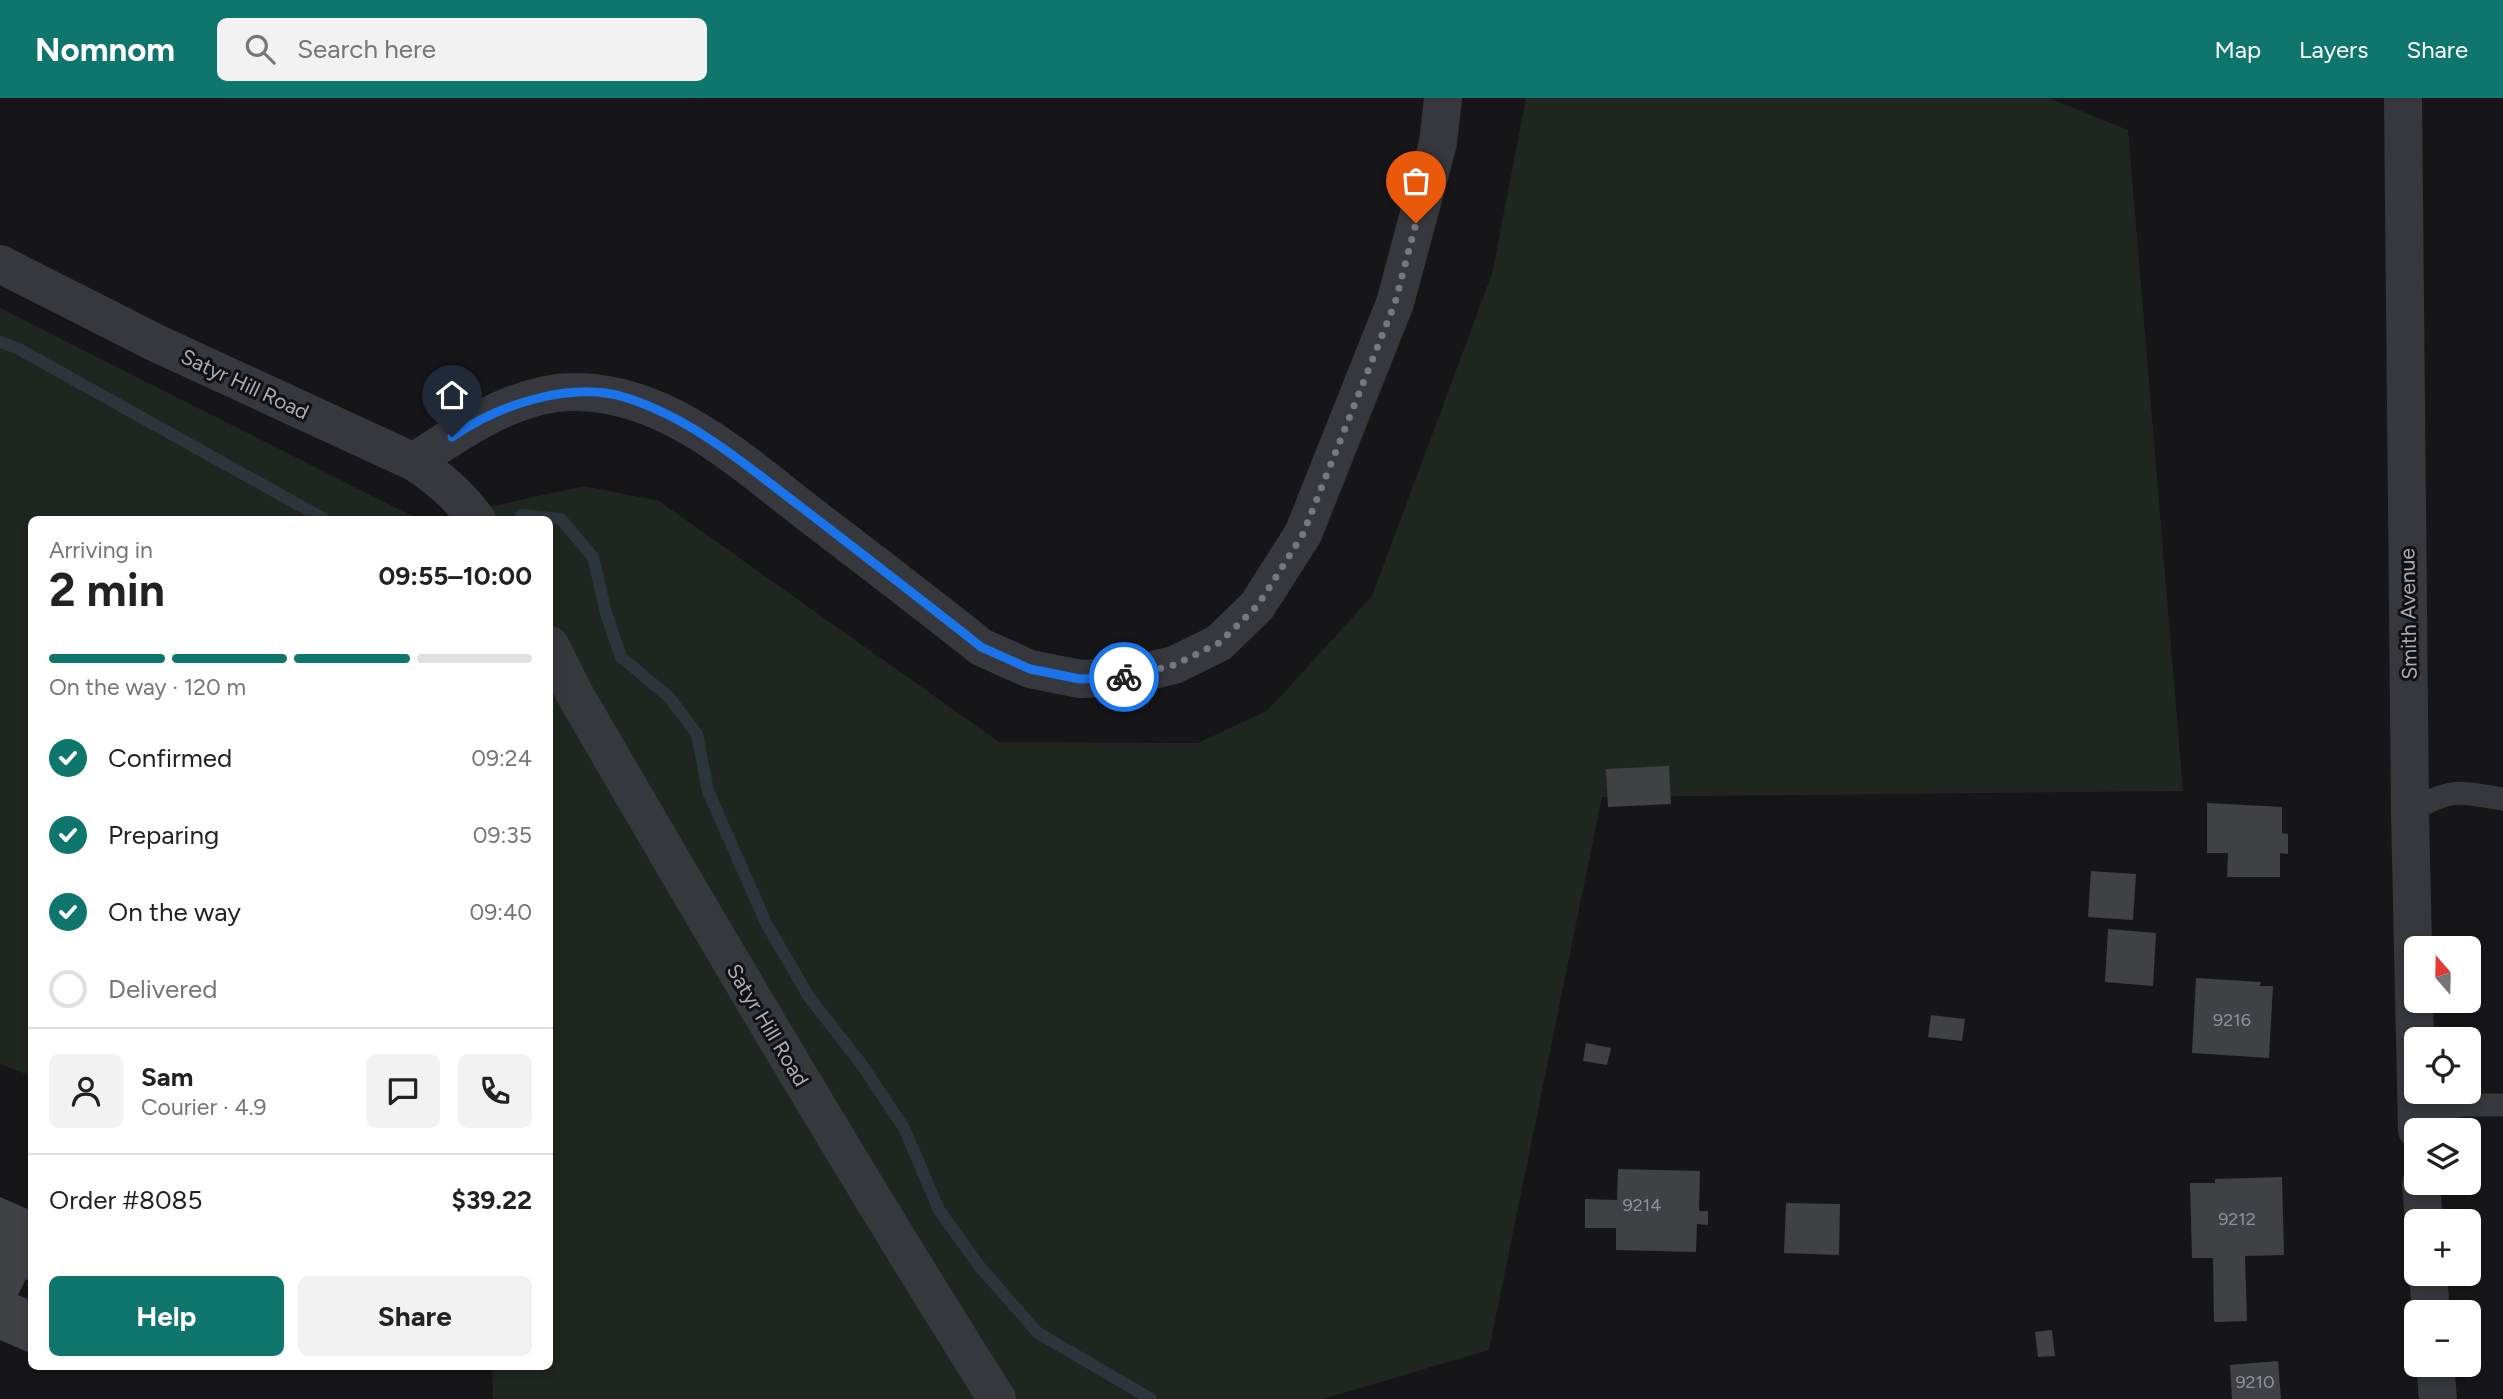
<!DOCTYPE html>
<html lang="en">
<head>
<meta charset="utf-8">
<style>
  :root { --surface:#fff; --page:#f2f2f2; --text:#222; --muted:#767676; --line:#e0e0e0; --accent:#0f766e }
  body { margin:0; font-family:Figtree,sans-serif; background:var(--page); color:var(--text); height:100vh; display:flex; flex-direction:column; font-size:26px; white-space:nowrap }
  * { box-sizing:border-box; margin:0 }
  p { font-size:23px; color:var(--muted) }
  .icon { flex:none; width:38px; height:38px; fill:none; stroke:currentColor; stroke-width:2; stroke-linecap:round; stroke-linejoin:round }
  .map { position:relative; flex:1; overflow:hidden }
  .sheet { position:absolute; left:28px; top:418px; width:525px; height:854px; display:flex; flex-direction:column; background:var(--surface); border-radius:10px; box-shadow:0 4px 10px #0003 }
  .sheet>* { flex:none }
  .needle { width:46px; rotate:340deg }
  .fabs { position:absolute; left:2404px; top:838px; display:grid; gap:14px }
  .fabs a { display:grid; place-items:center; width:77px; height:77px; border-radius:10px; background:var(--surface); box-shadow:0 4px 10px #0003; font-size:35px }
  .pin { position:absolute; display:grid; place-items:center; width:60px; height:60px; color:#fff; margin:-72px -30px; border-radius:50% 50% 50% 0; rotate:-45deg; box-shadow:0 0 7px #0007 }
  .pin .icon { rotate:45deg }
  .courier { position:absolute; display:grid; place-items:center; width:70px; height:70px; margin:-35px; border:5px solid #1a73e8; border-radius:50%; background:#fff; color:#222; box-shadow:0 2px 9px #0007 }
  .headline em { font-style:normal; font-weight:700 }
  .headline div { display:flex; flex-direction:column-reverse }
  .headline { display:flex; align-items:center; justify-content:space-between; height:119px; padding:0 21px }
  h1 { font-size:46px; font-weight:700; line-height:52px }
  .bar { display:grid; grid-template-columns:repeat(4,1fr); gap:10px 7px; align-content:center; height:84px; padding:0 21px }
  .bar i { height:9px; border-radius:5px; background:var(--line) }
  .bar .selected { background:var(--accent) }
  .bar p { grid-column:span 4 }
  .line { display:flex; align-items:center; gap:18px; padding:0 21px; border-top:2px solid var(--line) }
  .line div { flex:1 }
  .round { display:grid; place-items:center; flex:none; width:74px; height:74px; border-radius:10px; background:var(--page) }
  ol { padding:0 21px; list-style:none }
  li { display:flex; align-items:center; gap:21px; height:77px }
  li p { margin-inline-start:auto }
  li .icon { padding:7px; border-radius:50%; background:var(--accent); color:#fff; stroke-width:4 }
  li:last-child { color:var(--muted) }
  li i { width:38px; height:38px; border:4px solid var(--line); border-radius:50% }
  .primary-button { display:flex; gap:14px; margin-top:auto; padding:14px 21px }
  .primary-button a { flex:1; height:80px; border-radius:10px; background:var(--accent); color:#fff; font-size:28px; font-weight:700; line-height:80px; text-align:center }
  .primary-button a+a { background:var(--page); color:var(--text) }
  header { display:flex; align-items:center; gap:42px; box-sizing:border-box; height:98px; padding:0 35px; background:var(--accent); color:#fff }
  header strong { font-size:33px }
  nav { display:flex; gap:38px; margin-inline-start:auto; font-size:24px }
  .search { width:490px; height:63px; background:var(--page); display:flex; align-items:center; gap:18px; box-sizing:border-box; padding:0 24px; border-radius:10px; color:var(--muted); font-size:26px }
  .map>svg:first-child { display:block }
  .green { fill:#1e261f }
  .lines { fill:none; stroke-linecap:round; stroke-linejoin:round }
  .stream { stroke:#2c353c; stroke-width:12 }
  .building { fill:#404145 }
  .service { stroke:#37383d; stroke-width:23 }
  .minor { stroke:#37383d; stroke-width:38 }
  .tertiary { stroke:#37383d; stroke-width:38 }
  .done { stroke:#757880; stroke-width:7; stroke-dasharray:0 12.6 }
  .route { stroke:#1a73e8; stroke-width:9 }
  .labels { text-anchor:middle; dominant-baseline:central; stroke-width:6; stroke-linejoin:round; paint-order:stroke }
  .number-label { font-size:18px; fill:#8e929b }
  .street-label { font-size:21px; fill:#a8adb8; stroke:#111113 }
</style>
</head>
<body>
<header>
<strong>Nomnom</strong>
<div class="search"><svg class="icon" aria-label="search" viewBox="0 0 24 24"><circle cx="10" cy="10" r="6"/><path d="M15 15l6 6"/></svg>Search here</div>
<nav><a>Map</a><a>Layers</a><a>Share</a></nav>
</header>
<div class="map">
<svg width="2503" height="1301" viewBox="0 0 2503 1301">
  <rect width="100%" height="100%" fill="#161618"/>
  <!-- green -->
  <g class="green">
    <path d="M1526,0H2049L2128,32L2183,693L1602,699L1489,1252L1323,1301H493L492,1269H550V422H429L584,388L659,403L999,644L1198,645L1267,613L1372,498L1492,176Z"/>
    <path d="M0,210L420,422H32L31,978L0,966Z"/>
  </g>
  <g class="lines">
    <!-- stream -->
    <g class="stream">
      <path d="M0,244L17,250L326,422"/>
      <path d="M521,417L561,421L593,459L606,515L621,559L669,599L697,636L708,693L766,825L809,899L862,967L904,1030L939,1112L980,1169L1038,1235L1151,1301"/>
    </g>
  </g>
  <!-- building -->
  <g class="building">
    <path d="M1669,668L1671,706L1608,709L1606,671Z"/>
    <path d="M2207,705L2282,709V735L2288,736V756L2280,755V779H2227L2228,755H2207Z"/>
    <path d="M2091,773L2136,776L2133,822L2088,819Z"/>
    <path d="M2108,831L2156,835L2153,888L2105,884Z"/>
    <path d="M2196,880L2261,884L2260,888H2273L2269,960L2192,955Z"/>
    <path d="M1931,917L1965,921L1962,943L1928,939Z"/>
    <path d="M1586,945L1611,950L1607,967L1583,963Z"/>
    <path d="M1618,1071L1700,1073L1699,1113H1708V1127L1697,1126L1696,1154L1616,1152V1130H1585V1101L1617,1102Z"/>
    <path d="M2282,1079L2284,1157L2245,1158L2247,1223L2214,1224L2213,1160H2192L2190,1085H2215V1081Z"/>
    <path d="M0,1099L32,1113V1178L29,1183L26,1181L18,1197L32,1203V1256L0,1242Z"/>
    <path d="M1786,1105L1840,1106L1839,1157L1784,1155Z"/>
    <path d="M2052,1232L2055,1258L2038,1259L2035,1234Z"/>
    <path d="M2278,1263L2281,1301H2232L2230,1267Z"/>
  </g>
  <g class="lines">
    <!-- service -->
    <g class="service">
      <path d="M2410,714C2452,689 2457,694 2503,701"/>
      <path d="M2416,1013L2466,1007H2503"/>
    </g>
    <!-- minor -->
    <g class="minor">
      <path d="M2403,0L2410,714L2417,1032"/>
      <path d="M414,364C462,332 518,292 578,294C672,296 746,368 817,422C872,464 927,506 981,549L1030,571L1080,581L1124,579L1174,567L1219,545L1257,508L1303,436L1395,205L1438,45L1443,0"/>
      <path d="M2421,1085L2424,1124"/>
      <path d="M2428,1176L2431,1214"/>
      <path d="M2435,1267L2438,1301"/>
    </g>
    <!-- tertiary -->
    <g class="tertiary">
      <path d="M0,166L156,245L414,364C439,380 460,398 477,422"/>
      <path d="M550,547L573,593C711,831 850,1068 997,1301"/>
    </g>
  </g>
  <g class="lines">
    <!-- done -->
    <path class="done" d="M1124,579L1174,567L1219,545L1257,508L1269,490L1303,436L1395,205L1416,125"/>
    <!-- route -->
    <path class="route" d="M452,339C498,307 571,282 627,300C693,321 747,368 801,409C862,456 922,502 981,549L1030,571L1080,581L1124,579"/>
  </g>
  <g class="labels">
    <!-- number labels -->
    <g class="number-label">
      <text x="2232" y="922">9216</text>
      <text x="1642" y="1107">9214</text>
      <text x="2237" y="1121">9212</text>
      <text x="2255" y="1284">9210</text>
    </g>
    <!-- street labels -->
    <g class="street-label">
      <text transform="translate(245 286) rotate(25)">Satyr Hill Road</text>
      <text transform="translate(2408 516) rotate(-91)">Smith Avenue</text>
      <text transform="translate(768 927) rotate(59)">Satyr Hill Road</text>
    </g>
  </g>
</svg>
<div class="fabs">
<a><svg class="needle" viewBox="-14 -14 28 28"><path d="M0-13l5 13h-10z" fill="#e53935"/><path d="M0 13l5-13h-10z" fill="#767676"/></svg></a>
<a><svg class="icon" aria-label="locate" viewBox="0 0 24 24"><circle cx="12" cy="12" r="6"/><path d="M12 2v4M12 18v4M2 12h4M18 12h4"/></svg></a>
<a><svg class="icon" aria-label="layers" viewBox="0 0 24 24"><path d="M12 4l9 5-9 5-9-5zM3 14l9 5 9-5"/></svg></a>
<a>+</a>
<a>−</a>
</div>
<div class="pin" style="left:1416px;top:125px;background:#ea580c"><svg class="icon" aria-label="bag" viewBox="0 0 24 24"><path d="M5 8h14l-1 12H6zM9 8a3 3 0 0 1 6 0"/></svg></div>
<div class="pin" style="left:452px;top:339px;background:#1f2937"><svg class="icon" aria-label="home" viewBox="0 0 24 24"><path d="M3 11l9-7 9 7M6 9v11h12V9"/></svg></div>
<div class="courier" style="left:1124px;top:579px"><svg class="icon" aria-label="bike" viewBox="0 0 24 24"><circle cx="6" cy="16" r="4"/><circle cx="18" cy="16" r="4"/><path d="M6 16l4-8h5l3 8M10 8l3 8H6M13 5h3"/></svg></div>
<section class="sheet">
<div class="headline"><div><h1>2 min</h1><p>Arriving in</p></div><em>09:55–10:00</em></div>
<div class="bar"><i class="selected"></i><i class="selected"></i><i class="selected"></i><i></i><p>On the way · 120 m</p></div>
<ol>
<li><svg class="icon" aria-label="check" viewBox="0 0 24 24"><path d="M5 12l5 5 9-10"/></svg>Confirmed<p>09:24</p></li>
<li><svg class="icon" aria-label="check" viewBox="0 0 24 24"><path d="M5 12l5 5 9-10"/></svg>Preparing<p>09:35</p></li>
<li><svg class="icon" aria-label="check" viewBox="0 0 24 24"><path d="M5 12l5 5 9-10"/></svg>On the way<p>09:40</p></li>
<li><i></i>Delivered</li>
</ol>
<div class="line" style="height:126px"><a class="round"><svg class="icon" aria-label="person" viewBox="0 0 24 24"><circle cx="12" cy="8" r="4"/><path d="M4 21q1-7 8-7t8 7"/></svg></a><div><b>Sam</b><p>Courier · 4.9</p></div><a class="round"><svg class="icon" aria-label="chat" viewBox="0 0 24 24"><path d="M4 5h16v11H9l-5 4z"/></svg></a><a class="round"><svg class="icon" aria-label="phone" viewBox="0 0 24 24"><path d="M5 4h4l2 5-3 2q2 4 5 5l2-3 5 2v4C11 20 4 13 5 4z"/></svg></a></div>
<div class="line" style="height:91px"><div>Order #8085</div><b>$39.22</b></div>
<div class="primary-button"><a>Help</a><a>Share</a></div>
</section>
</div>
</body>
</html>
